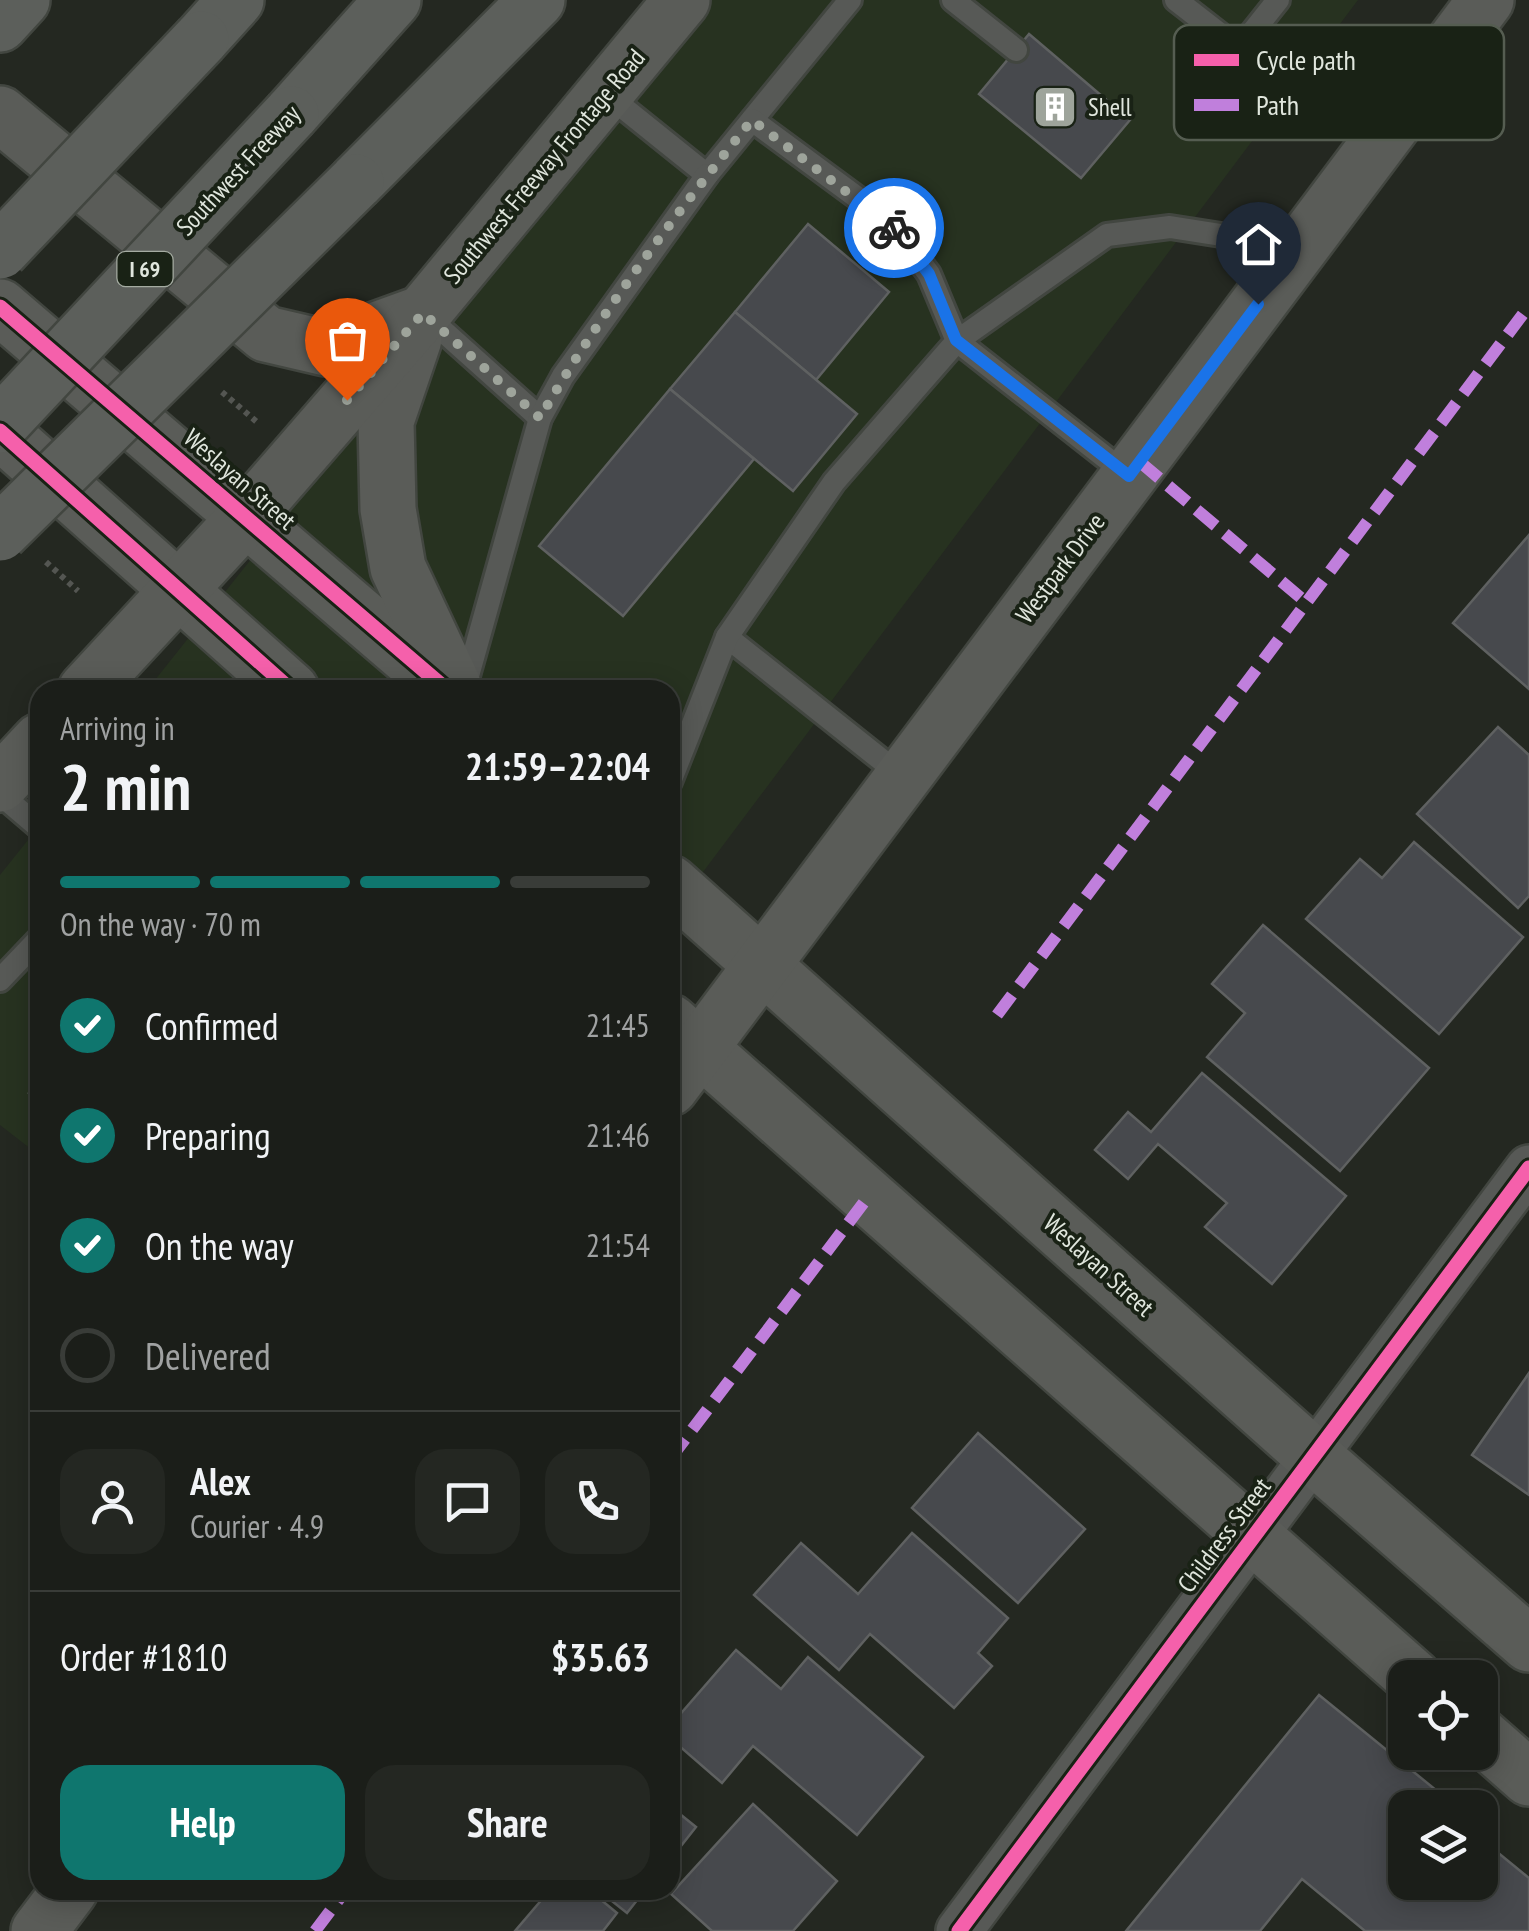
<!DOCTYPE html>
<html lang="en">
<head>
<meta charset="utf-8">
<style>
  :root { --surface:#1b1e19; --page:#242722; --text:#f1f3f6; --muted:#a0a2a2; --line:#393c38; --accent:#0f766e }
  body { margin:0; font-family:"PT Sans Narrow",sans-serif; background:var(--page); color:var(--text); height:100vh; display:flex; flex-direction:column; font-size:38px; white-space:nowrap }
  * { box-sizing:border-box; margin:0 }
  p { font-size:32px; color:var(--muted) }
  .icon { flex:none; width:55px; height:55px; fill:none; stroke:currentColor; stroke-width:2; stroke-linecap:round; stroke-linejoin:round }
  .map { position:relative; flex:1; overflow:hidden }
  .panel { position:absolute; left:30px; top:680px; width:650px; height:1220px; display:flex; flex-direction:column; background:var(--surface); border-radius:30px; box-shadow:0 5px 25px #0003,0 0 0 2px var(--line) }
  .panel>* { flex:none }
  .controls { position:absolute; left:1388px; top:1660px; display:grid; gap:20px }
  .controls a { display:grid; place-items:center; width:110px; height:110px; border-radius:20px; background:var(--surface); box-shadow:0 5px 25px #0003,0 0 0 2px var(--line); font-size:50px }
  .pin { position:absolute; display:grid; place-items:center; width:85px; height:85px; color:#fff; margin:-102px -42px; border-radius:50% 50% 50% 0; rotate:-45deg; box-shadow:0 0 10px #0007 }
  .pin .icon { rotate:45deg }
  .courier { position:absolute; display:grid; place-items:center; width:100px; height:100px; margin:-50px; border:8px solid #1a73e8; border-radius:50%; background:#fff; color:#222; box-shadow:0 2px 12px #0007 }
  .overview em { font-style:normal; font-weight:700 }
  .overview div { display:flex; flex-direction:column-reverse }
  .overview { display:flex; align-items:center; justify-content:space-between; height:170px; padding:0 30px }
  h1 { font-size:65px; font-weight:700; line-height:75px }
  .bar { display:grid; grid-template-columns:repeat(4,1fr); gap:15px 10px; align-content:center; height:120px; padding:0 30px }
  .bar i { height:12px; border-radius:8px; background:var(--line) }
  .bar .on { background:var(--accent) }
  .bar p { grid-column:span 4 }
  .line { display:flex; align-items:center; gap:25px; padding:0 30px; border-top:2px solid var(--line) }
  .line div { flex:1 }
  .round { display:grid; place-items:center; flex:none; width:105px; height:105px; border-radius:30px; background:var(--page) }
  ol { padding:0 30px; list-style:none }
  li { display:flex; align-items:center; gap:30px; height:110px }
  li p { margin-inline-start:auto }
  li .icon { padding:10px; border-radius:50%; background:var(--accent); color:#fff; stroke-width:4 }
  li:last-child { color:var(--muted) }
  li i { width:55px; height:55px; border:5px solid var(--line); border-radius:50% }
  .button { display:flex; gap:20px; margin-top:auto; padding:20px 30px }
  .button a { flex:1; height:115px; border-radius:30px; background:var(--accent); color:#fff; font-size:40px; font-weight:700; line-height:115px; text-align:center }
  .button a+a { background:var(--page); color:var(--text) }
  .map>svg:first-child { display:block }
  .built { fill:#273220 }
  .building { fill:#47494d; stroke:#5f6161; stroke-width:2.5 }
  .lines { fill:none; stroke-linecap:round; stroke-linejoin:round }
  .service-casing { stroke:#424640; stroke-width:28 }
  .minor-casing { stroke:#424640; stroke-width:50 }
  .secondary-casing { stroke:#424640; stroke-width:60 }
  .motorway-casing { stroke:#424640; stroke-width:60 }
  .path { stroke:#545652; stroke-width:6; stroke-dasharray:5 5; stroke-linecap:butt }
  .service { stroke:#575956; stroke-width:22 }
  .minor { stroke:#575956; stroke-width:45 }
  .secondary { stroke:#5a5c58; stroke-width:55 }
  .motorway { stroke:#5c5f5b; stroke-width:55 }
  .motorway-bridge-casing { stroke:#424640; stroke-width:60; stroke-linecap:butt }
  .motorway-bridge { stroke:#5c5f5b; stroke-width:55 }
  .quiet { stroke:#c07fdc; stroke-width:12; stroke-dasharray:25 12; stroke-linecap:butt }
  .cycleway-casing { stroke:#192215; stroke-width:21 }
  .cycleway { stroke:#f560ab; stroke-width:15 }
  .done { stroke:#9ea49b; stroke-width:10; stroke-dasharray:0 18 }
  .route { stroke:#1a73e8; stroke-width:12 }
  .labels { text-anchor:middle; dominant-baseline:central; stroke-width:8; stroke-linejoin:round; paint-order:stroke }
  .shield { fill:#192215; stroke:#a4aba1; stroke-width:2.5 }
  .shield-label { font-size:22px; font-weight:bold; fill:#e0e6dd }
  .poi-label { font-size:25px; fill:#e0e6dd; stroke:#192215; text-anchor:start }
  .street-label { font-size:25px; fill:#e0e6dd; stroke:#192215 }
  .key { fill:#192215; stroke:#555d51; stroke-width:2.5 }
  .key-label { font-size:28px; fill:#e0e6dd }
</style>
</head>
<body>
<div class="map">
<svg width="1529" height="1931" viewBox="0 0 1529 1931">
  <rect width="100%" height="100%" fill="#242821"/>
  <!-- built -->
  <g class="built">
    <path d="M696,0H1358L670,916V690H147Z"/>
    <path d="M40,825V1156L0,1125V875Z"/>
  </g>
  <!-- building -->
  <g class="building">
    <path d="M1029,34L1130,120L1081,178L979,94Z"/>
    <path d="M808,224L889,292L816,380L735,312Z"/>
    <path d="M735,312L857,414L793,491L670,389Z"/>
    <path d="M670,389L754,459L623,616L539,546Z"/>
    <path d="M1529,535V689L1453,623Z"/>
    <path d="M1498,727L1529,755V896L1518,908L1417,814Z"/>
    <path d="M1414,842L1523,937L1439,1034L1306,919L1360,859L1382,878Z"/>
    <path d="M1263,925L1429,1068L1340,1171L1207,1057L1245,1013L1212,984Z"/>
    <path d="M1202,1073L1346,1196L1272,1284L1205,1227L1227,1203L1158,1144L1128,1179L1095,1150L1128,1112L1151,1132Z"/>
    <path d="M40,1079V1101L29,1093Z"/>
    <path d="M1529,1373V1495L1472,1455Z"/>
    <path d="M978,1433L1085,1529L1018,1603L912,1508Z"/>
    <path d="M912,1533L1008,1618L978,1653L992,1666L954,1708L870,1634L839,1670L754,1595L801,1543L858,1594Z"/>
    <path d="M736,1650L781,1689L808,1657L923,1757L857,1835L753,1746L722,1783L670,1738V1726Z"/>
    <path d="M1319,1695L1458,1808H1405V1882H1480V1838L1529,1878V1931H1365L1302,1879L1260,1931H1126Z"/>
    <path d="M753,1804L837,1881L793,1931H712L671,1894Z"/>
    <path d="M670,1806L696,1827L670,1860Z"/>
    <path d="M550,1890H589L617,1913L603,1931H515Z"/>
    <path d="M598,1890H645L627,1913Z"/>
  </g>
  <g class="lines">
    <!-- service casing -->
    <g class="service-casing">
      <g id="service">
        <path d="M953,0L1016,50"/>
        <path d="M1176,0L1239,49L1278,0"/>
        <path d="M605,93L707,175L850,0"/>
        <path d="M752,120L889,221L929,274L957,341L1129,476"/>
        <path d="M423,313L540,418"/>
        <path d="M727,637L903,777"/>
        <path d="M464,690L540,418L563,376L707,175"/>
        <path d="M670,782L727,637L834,482L957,341L1107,235L1170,227L1221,235L1282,272"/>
        <path d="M0,794L40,828"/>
        <path d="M0,980L40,938"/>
      </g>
    </g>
    <!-- minor casing -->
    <g class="minor-casing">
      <path id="minor" d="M959,1931L1529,1168"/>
    </g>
    <!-- secondary casing -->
    <g class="secondary-casing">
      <g id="secondary">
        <path d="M0,114L266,334L326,348L420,314"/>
        <path d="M0,307L447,690"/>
        <path d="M414,339L386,421L388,509L398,568L453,685"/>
        <path d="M0,431L291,690"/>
        <path d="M86,690L247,516L423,313L682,0"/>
        <path d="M0,784L40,741"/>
        <path d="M670,883L1313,1456L1529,1644"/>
        <path d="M670,1022L1414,1678"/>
        <path d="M670,1088L1486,0"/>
        <path d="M1480,1735L1529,1778"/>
        <path d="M39,1931L70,1890"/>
      </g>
    </g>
    <!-- motorway casing -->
    <g class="motorway-casing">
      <g id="motorway">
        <path d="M0,24L22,0"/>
        <path d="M201,39L236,0"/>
        <path d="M291,114L393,0"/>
        <path d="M356,182L537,0"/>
      </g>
    </g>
    <!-- path -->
    <g class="path">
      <path d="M222,392L258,423"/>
      <path d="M46,562L78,591"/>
    </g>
    <!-- service -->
    <use href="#service" class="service"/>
    <!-- minor -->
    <use href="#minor" class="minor"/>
    <!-- secondary -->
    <use href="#secondary" class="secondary"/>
    <!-- motorway -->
    <use href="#motorway" class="motorway"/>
    <!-- motorway-bridge casing -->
    <g class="motorway-bridge-casing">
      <g id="motorway-bridge">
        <path d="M0,251L201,39"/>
        <path d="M0,425L291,114"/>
        <path d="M0,533L356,182"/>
      </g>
    </g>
    <!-- motorway-bridge -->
    <use href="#motorway-bridge" class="motorway-bridge"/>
    <!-- quiet -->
    <g class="quiet">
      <path d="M1140,462L1307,603"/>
      <path d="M997,1015L1529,306"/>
      <path d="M670,1459L868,1197"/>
      <path d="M315,1931L346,1890"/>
    </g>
    <!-- cycleway casing -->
    <g class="cycleway-casing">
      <g id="cycleway">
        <path d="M0,307L447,690"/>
        <path d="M0,431L291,690"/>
        <path d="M959,1931L1529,1168"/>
      </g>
    </g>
    <!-- cycleway -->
    <use href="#cycleway" class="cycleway"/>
  </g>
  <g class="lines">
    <!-- done -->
    <path class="done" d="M347,400L423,313L540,418C599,315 677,212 752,120L894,228"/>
    <!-- route -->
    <path class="route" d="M894,228L929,274L956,340L1129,476L1258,304"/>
  </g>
  <!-- icons -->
  <defs>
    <g id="building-square" transform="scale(2.25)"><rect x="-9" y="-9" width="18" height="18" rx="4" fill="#9ea49b" stroke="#192215"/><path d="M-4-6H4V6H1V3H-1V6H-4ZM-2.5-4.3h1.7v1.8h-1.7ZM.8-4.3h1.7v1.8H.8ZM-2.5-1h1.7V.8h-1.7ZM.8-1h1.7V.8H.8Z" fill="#fff"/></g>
  </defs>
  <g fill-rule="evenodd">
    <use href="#building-square" x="1055" y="107"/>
  </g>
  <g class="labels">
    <!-- shield labels -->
    <rect class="shield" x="117.5" y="252" width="55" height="34" rx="8"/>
    <g class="shield-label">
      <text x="145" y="269">I 69</text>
    </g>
    <!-- poi labels -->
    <g class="poi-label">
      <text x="1088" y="107">Shell</text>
    </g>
    <!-- street labels -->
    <g class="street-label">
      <text transform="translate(544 166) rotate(-50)">Southwest Freeway Frontage Road</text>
      <text transform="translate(238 170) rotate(-47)">Southwest Freeway</text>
      <text transform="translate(240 479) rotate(41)">Weslayan Street</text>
      <text transform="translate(1060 568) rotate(-53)">Westpark Drive</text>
      <text transform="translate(1099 1265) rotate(42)">Weslayan Street</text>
      <text transform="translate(1224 1535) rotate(-53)">Childress Street</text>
    </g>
  </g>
  <!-- legend -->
  <rect x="1174" y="25" width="330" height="115" rx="15" class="key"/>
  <rect x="1194" y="54" width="45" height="12" fill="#f560ab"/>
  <rect x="1194" y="99" width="45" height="12" fill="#c07fdc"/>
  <g class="key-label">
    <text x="1256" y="70">Cycle path</text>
    <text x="1256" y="115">Path</text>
  </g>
</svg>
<div class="controls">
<a><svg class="icon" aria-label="locate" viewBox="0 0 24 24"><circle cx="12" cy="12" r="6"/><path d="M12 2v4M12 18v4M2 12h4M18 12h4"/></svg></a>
<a><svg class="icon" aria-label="layers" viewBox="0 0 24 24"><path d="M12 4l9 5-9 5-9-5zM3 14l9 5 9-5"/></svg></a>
</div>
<div class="pin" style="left:347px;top:400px;background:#ea580c"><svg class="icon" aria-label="bag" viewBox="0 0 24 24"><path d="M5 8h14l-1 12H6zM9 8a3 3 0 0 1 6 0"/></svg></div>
<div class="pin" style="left:1258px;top:304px;background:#1f2937"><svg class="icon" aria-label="home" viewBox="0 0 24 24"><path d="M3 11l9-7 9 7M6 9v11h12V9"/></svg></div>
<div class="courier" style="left:894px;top:228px"><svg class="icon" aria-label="bike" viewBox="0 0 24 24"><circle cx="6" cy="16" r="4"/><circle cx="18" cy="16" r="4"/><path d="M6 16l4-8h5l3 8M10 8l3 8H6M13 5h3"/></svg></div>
<section class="panel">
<div class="overview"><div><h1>2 min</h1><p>Arriving in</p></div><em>21:59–22:04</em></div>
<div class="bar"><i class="on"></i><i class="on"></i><i class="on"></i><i></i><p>On the way · 70 m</p></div>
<ol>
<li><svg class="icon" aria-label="check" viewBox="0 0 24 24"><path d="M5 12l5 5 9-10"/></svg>Confirmed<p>21:45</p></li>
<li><svg class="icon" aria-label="check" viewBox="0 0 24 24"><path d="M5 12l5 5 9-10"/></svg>Preparing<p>21:46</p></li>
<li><svg class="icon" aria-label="check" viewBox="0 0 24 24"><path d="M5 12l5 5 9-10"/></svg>On the way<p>21:54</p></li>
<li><i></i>Delivered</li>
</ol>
<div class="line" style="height:180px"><a class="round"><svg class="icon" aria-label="person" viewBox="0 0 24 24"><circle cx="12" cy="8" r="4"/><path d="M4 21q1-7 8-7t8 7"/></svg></a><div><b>Alex</b><p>Courier · 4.9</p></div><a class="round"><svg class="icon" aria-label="chat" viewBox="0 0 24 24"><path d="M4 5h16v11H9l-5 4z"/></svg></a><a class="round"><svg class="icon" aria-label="phone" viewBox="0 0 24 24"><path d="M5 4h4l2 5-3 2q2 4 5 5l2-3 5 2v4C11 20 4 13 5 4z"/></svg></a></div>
<div class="line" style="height:130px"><div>Order #1810</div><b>$35.63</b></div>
<div class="button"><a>Help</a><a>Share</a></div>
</section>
</div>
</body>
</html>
